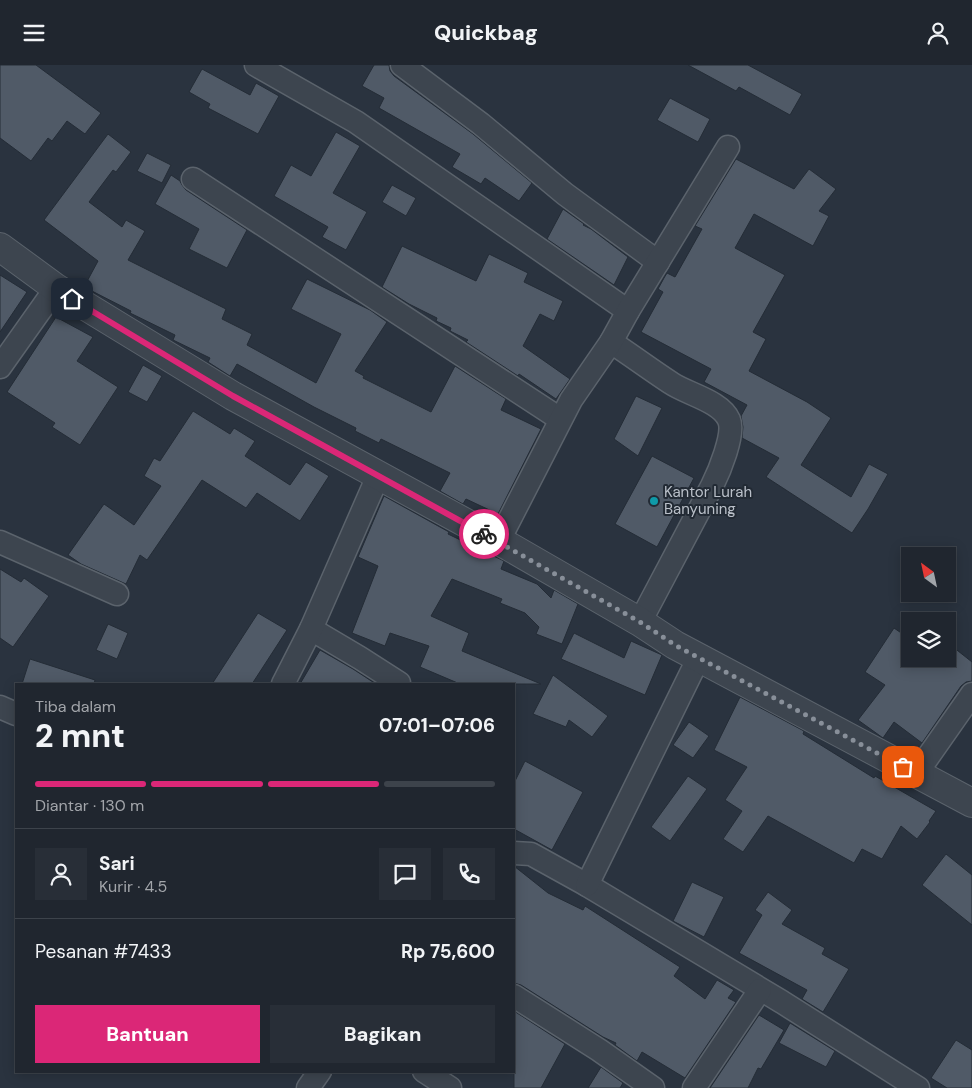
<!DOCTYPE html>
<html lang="id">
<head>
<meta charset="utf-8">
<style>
  :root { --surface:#20262f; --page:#282e37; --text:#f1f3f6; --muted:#a2a5aa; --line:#3d434b; --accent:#db2777 }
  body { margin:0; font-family:"DM Sans",sans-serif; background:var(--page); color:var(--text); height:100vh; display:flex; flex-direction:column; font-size:19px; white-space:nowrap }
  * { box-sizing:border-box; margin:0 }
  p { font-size:16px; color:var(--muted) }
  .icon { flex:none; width:28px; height:28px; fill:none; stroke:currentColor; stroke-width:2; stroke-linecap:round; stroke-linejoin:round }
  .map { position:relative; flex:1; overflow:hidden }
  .side { position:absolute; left:15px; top:618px; width:500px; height:390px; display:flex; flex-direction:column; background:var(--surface); border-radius:0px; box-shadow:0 2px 12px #0003,0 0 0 1px var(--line) }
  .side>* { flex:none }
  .needle { width:32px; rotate:327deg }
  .controls { position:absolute; left:901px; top:482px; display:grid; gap:10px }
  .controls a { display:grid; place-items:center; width:55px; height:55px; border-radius:0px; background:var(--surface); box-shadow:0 2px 12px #0003,0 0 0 1px var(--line); font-size:25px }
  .pin { position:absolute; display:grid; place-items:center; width:42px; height:42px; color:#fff; margin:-21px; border-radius:10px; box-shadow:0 2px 8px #0006 }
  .courier { position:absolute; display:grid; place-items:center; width:50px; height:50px; margin:-25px; border:4px solid #db2777; border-radius:50%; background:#fff; color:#222; box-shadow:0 1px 6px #0007 }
  .summary em { font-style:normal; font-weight:800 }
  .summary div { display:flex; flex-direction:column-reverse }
  .summary { display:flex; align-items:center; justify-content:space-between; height:85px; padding:0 20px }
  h1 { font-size:32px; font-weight:800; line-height:38px }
  .bar { display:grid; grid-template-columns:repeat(4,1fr); gap:8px 5px; align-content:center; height:60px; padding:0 20px }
  .bar i { height:6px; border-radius:4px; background:var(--line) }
  .bar .current { background:var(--accent) }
  .bar p { grid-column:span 4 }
  .line { display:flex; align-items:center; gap:12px; padding:0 20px; border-top:1px solid var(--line) }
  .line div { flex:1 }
  .round { display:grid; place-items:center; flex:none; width:52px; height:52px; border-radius:0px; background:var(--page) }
  .primary-button { display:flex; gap:10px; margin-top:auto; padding:10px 20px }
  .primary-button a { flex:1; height:58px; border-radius:0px; background:var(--accent); color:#fff; font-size:20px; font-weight:800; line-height:58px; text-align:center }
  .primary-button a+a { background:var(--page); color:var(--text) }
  header { display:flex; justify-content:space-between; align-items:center; height:65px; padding:0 20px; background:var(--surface); font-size:22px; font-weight:800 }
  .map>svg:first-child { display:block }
  .building { fill:#505a67; stroke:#242c36 }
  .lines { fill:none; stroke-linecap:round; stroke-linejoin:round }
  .minor-casing { stroke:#5b636c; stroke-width:25 }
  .tertiary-casing { stroke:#5b636c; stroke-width:30 }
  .minor { stroke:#3d454f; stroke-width:22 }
  .tertiary { stroke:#3d454f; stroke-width:28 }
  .done { stroke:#888f99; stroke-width:5; stroke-dasharray:0 9 }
  .route { stroke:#db2777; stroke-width:6 }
  .culture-dot { fill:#0f9aa8; stroke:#222a34; stroke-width:2 }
  .labels { text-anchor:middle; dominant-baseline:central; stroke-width:4; stroke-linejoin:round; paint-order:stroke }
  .poi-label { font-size:15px; fill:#bac0c9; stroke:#222a34; text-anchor:start }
</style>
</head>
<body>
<header><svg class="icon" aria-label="menu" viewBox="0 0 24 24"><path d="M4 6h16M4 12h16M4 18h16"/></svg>Quickbag<svg class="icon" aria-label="person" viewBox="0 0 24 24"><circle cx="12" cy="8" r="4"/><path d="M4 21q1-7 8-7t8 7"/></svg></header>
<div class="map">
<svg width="972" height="1023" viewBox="0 0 972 1023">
  <rect width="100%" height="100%" fill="#2a333f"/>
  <!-- building -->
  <g class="building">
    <path d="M0,0H36L101,48L85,69L67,56L52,76L48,73L31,96L0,73Z"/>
    <path d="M374,0H389L390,6L394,11L473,69L532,118L519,136L485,113L481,119L452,102L460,89L379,43L384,33L362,21Z"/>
    <path d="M688,0H748L802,29L790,50L739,22L736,26Z"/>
    <path d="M202,4L250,30L256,18L279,31L258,69L208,43L210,39L189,27Z"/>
    <path d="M670,33L710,54L698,77L657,55Z"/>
    <path d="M336,67L360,81L333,128L367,147L346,185L322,172L328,162L274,131L291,100L311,111Z"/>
    <path d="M108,69L131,87L116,107L113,105L89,137L122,162L126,155L145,166L128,195L226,244L222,254L252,269L247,280L316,318L341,269L291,244L307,214L370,245L387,257L355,306L364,311L363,313L431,347L455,301L506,334L501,345L541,364L498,449L466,434L463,439L440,426L450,408L381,374L379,378L355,366L356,363L314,342L237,299L230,311L208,297L210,293L173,275L175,270L130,248L131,246L84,222L98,196L44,155Z"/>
    <path d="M147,88L171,100L162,118L137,106Z"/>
    <path d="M736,94L794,124L809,104L836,124L819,146L829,151L813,181L754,149L735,183L785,210L753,267L766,274L749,306L807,337L831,353L801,400L851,432L869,399L888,409L868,444L852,468L766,412L779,393L742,373L743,362L741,351L747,340L704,317L711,304L641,267L663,227L658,224L664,213L667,208L675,212L702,164L695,161Z"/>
    <path d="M171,110L180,116L182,120L186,125L247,165L227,203L189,184L199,164L155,139Z"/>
    <path d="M392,120L416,133L406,151L382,137Z"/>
    <path d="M563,144L584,159L583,160L591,164L628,192L614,220L547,174Z"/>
    <path d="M402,181L476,216L489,189L528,208L524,217L563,236L554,256L540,249L523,281L570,314L556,334L519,309L518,311L466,277L468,275L450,266L451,263L436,256L437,253L409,239L382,222Z"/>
    <path d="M0,210L27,227L0,267Z"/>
    <path d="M56,252L93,272L77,296L118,322L80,380L52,362L55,358L7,327Z"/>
    <path d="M143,300L162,311L147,337L128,327Z"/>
    <path d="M636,331L662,343L638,391L614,374Z"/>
    <path d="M193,346L230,369L234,363L255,376L245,391L290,420L306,397L329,411L300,456L257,428L246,443L202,415L147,495L140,490L126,519L81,499L68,490L104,439L134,460L161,421L144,411L154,393L160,396Z"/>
    <path d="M652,391L694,413L657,482L615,459Z"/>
    <path d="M384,431L449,467L448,469L504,496L501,504L537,519L551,533L554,525L578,539L562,579L536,569L539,562L525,548L500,538L502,534L452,514L431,551L469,568L462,586L541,619H460L420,602L429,581L390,568L385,581L352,568L378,501L358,492Z"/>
    <path d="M0,504L21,517L24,513L49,531L13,582L0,573Z"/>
    <path d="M258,548L287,565L252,619H212Z"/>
    <path d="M108,559L128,568L117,594L96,585Z"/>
    <path d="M894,563L910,574V594H948V578L972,597V616L966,617L961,621L922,678L894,657L883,673L858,655L885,620L865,607Z"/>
    <path d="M574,568L624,593L631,576L662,590L645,630L561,594Z"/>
    <path d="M320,585L353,604L376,619H300Z"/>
    <path d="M30,594L95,615L94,619H22Z"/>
    <path d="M553,610L608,651L592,672L569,655L566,662L533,649Z"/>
    <path d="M740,632L804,666L803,669L874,713L875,711L936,746L929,756L930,757L917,774L901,761L882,794L862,784L854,798L768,751L743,787L723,774L742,746L725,735L747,702L714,685Z"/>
    <path d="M689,657L709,671L693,693L673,680Z"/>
    <path d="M525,696L583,727L552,785L514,764V718Z"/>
    <path d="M688,711L707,724L670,776L651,762Z"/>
    <path d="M946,789L972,810V860L922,820Z"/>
    <path d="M514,801L548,828L583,845L585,841L680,902L674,911L705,934L717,915L734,925L728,933L736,937L685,1013L642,987L637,996L615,980L616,978L603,972L521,920L514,918Z"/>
    <path d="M692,817L724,832L704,872L673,856Z"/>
    <path d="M768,827L792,845L782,859L825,883L822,889L849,904L823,947L802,934L807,925L739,888L762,850L755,845Z"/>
    <path d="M514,946L565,979L541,1023H514Z"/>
    <path d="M759,950L784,965L761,1004L758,1003L748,1023H710Z"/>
    <path d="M790,958L835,986L826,1002L779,978Z"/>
    <path d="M956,975L972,985V1023H947L931,1013Z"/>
    <path d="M601,1002L623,1018L620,1023H588Z"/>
  </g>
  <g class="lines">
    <!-- minor casing -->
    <g class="minor-casing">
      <g id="minor">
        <path d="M256,0L356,57L628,246"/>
        <path d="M402,0L481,59L565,129L658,197"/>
        <path d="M193,114L560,354"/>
        <path d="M611,277C631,290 651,305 671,318C687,329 721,336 729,355C735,369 719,407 712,421L640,557"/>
        <path d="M0,302L56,223"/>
        <path d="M0,477L117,529"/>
        <path d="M498,477L571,335L611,277L628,246L728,82"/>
        <path d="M311,564L360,593L399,618"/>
        <path d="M283,619L311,564L378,411"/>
        <path d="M0,642L16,649"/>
        <path d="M916,709L972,629"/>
        <path d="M514,788L531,789L587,820L782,937L918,1023"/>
        <path d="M587,820L699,592"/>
        <path d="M514,931L599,985L653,1023"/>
        <path d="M424,1006L450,1023"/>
        <path d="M308,1023L320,1006"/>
        <path d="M694,1023L760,925"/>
      </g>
    </g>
    <!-- tertiary casing -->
    <g class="tertiary-casing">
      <path id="tertiary" d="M0,182L56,223L233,331L510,482L640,557L675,580L972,738"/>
    </g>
    <!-- minor -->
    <use href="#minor" class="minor"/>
    <!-- tertiary -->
    <use href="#tertiary" class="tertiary"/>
  </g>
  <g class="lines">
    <!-- done -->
    <path class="done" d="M484,469L640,557L675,580L903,702"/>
    <!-- route -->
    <path class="route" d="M72,234L233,331L484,469"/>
  </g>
  <!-- markers -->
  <circle class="culture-dot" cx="654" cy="436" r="5"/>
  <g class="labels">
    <!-- poi labels -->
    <g class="poi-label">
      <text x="664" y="427">Kantor Lurah<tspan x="664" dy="17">Banyuning</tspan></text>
    </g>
  </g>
</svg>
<div class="controls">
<a><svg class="needle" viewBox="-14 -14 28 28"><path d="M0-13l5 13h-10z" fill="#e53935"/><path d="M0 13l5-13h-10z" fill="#a2a5aa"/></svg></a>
<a><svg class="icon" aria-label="layers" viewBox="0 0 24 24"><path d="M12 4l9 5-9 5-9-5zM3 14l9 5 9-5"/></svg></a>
</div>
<div class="pin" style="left:903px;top:702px;background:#ea580c"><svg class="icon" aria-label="bag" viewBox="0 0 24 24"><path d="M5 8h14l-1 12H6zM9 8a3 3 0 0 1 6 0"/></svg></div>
<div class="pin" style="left:72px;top:234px;background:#1f2937"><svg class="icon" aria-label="home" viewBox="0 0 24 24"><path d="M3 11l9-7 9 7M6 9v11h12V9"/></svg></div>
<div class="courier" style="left:484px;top:469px"><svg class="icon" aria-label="bike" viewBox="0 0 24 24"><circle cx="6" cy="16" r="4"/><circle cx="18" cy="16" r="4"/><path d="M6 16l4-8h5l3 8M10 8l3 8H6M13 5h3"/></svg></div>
<section class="side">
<div class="summary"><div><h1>2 mnt</h1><p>Tiba dalam</p></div><em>07:01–07:06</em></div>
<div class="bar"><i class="current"></i><i class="current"></i><i class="current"></i><i></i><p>Diantar · 130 m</p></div>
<div class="line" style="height:90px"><a class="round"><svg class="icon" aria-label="person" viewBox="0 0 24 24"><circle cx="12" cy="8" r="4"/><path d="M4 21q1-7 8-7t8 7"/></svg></a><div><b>Sari</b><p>Kurir · 4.5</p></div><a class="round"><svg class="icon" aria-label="chat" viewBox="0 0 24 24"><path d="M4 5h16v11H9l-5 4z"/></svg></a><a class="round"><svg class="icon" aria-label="phone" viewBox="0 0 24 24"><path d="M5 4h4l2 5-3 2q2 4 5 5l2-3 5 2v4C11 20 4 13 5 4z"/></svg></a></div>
<div class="line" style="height:65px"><div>Pesanan #7433</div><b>Rp 75,600</b></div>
<div class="primary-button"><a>Bantuan</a><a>Bagikan</a></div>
</section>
</div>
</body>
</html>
